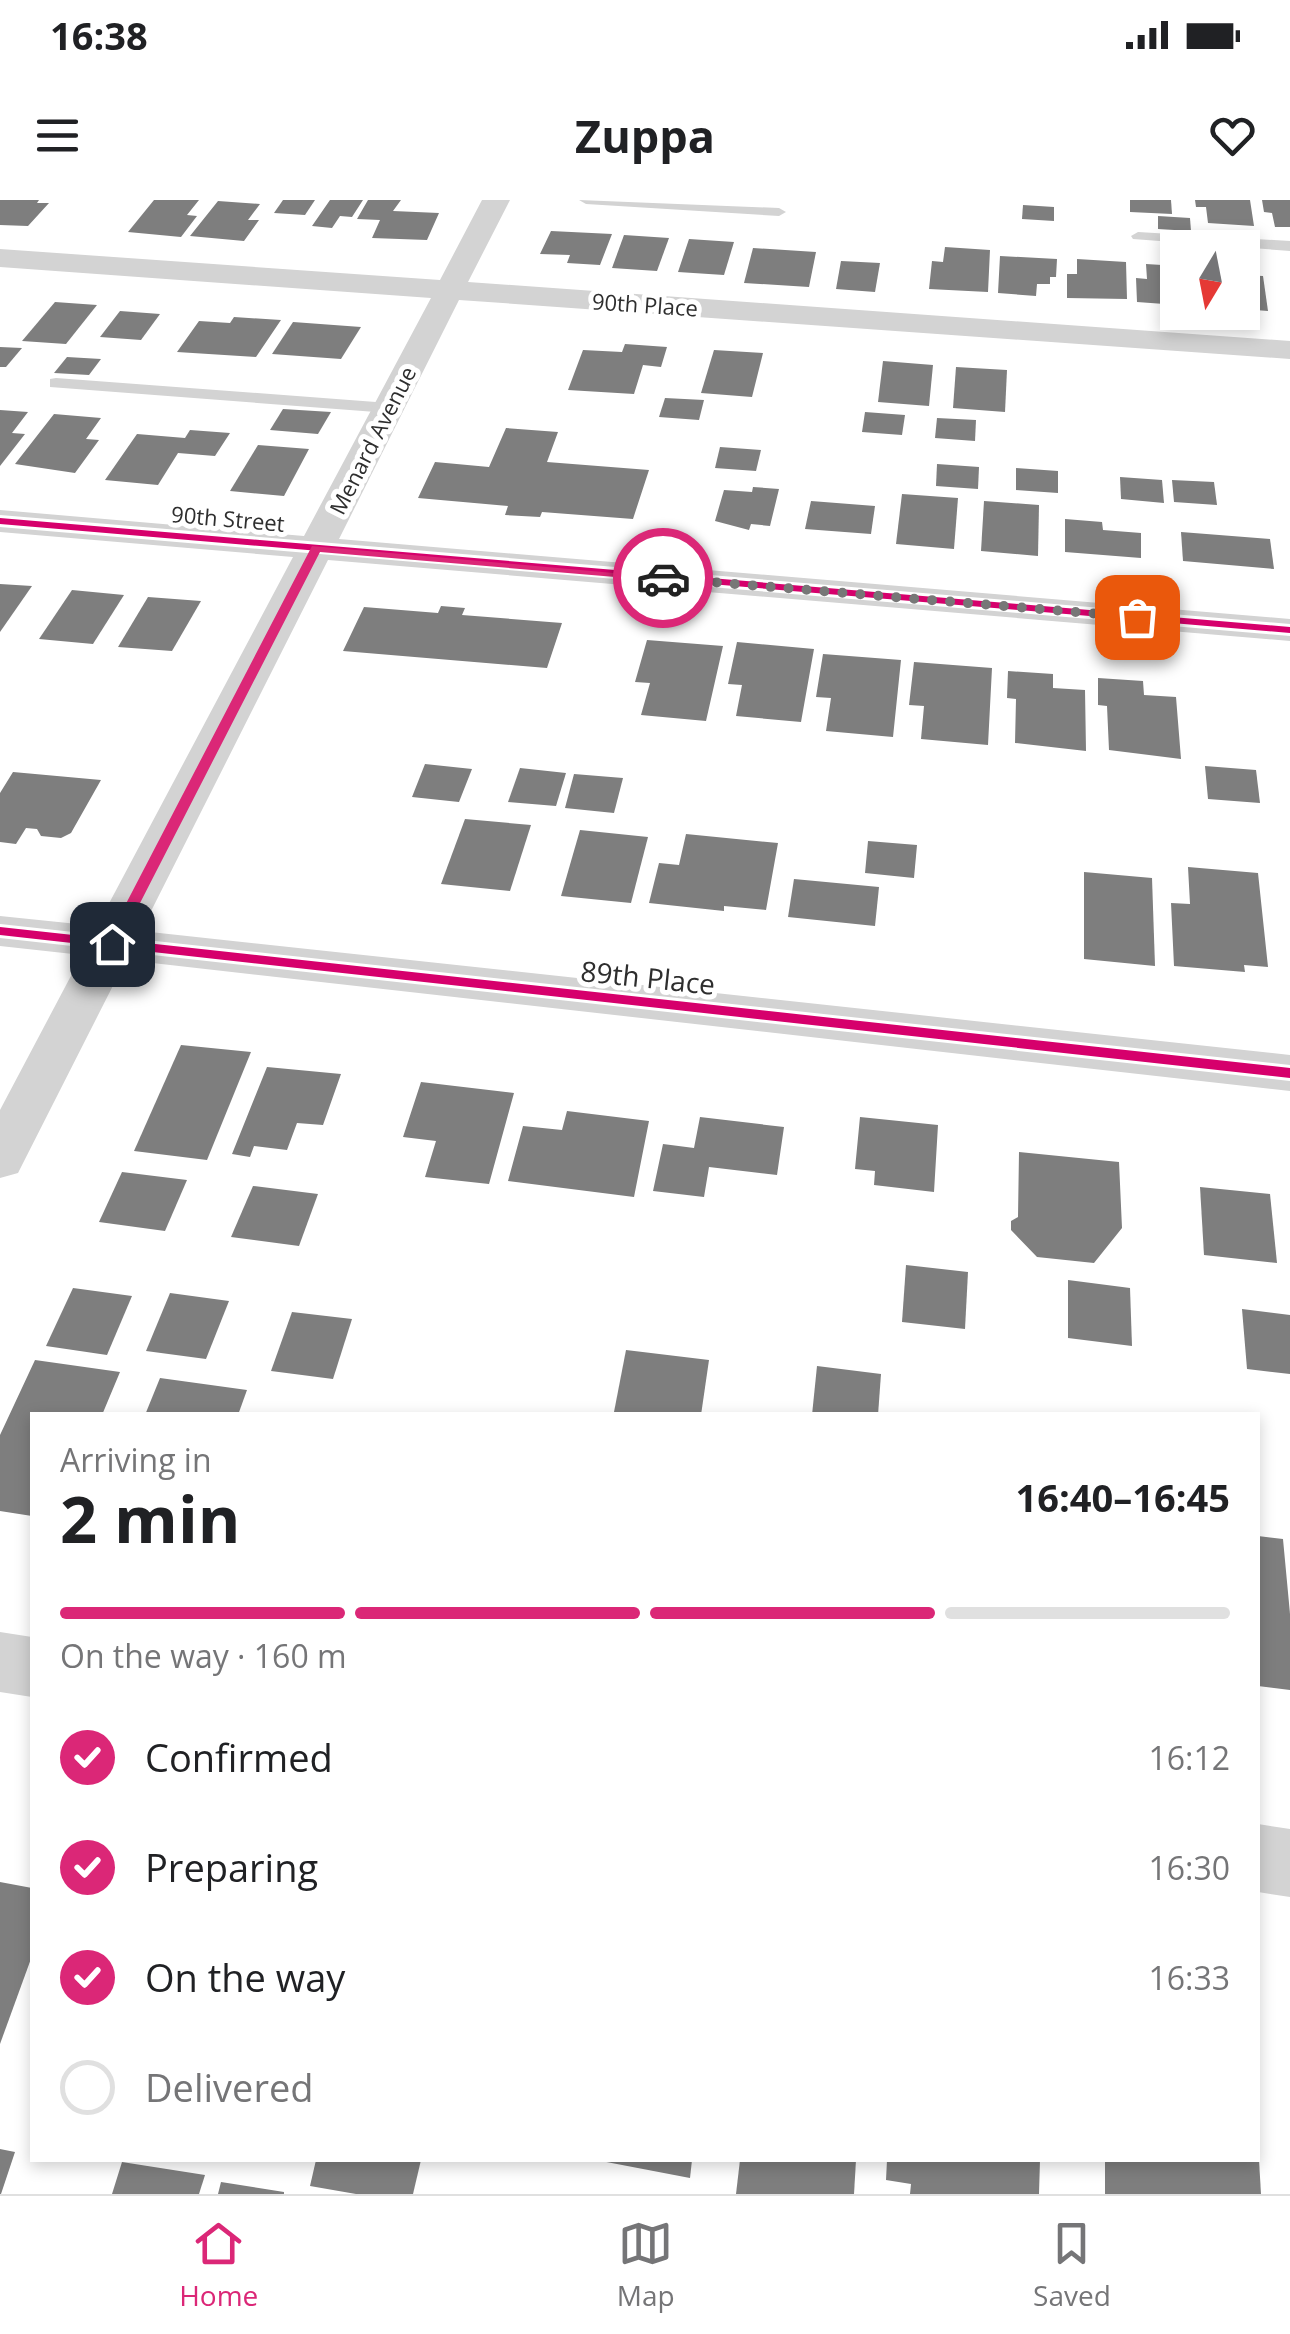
<!DOCTYPE html>
<html lang="en">
<head>
<meta charset="utf-8">
<style>
  :root { --surface:#fff; --page:#f6f6f6; --text:#202124; --muted:#757577; --line:#e0e0e0; --accent:#db2777 }
  body { margin:0; font-family:"Open Sans",sans-serif; background:var(--page); color:var(--text); height:100vh; display:flex; flex-direction:column; font-size:38px; white-space:nowrap }
  * { box-sizing:border-box; margin:0 }
  p { font-size:32px; color:var(--muted) }
  .icon { flex:none; width:55px; height:55px; fill:none; stroke:currentColor; stroke-width:2; stroke-linecap:round; stroke-linejoin:round }
  .map { position:relative; flex:1; overflow:hidden }
  .details { position:absolute; left:30px; top:1212px; width:1230px; height:750px; display:flex; flex-direction:column; background:var(--surface); border-radius:0px; box-shadow:0 5px 15px #0003 }
  .details>* { flex:none }
  .needle { width:65px; rotate:190deg }
  .controls { position:absolute; left:1160px; top:30px; display:grid; gap:20px }
  .controls a { display:grid; place-items:center; width:100px; height:100px; border-radius:0px; background:var(--surface); box-shadow:0 5px 15px #0003; font-size:50px }
  .pin { position:absolute; display:grid; place-items:center; width:85px; height:85px; color:#fff; margin:-42px; border-radius:20px; box-shadow:0 5px 15px #0006 }
  .courier { position:absolute; display:grid; place-items:center; width:100px; height:100px; margin:-50px; border:8px solid #db2777; border-radius:50%; background:#fff; color:#222; box-shadow:0 2px 12px #0007 }
  .summary em { font-style:normal; font-weight:700 }
  .summary div { display:flex; flex-direction:column-reverse }
  .summary { display:flex; align-items:center; justify-content:space-between; height:170px; padding:0 30px }
  h1 { font-size:65px; font-weight:700; line-height:75px }
  .bar { display:grid; grid-template-columns:repeat(4,1fr); gap:15px 10px; align-content:center; height:120px; padding:0 30px }
  .bar i { height:12px; border-radius:8px; background:var(--line) }
  .bar .selected { background:var(--accent) }
  .bar p { grid-column:span 4 }
  ol { padding:0 30px; list-style:none }
  li { display:flex; align-items:center; gap:30px; height:110px }
  li p { margin-inline-start:auto }
  li .icon { padding:10px; border-radius:50%; background:var(--accent); color:#fff; stroke-width:4 }
  li:last-child { color:var(--muted) }
  li i { width:55px; height:55px; border:5px solid var(--line); border-radius:50% }
  .status { display:flex; justify-content:space-between; align-items:center; height:70px; padding:0 50px; background:var(--surface); direction:ltr }
  .status svg { height:28px; fill:currentColor }
  header { display:flex; justify-content:space-between; align-items:center; height:130px; padding:0 30px; background:var(--surface); font-size:45px; font-weight:700 }
  .tabs { display:flex; justify-content:space-around; align-items:center; height:140px; border-top:2px solid var(--line); background:var(--surface); font-size:28px; color:var(--muted) }
  .tabs a { display:grid; justify-items:center; gap:5px }
  .tabs .selected { color:var(--accent) }
  .map>svg:first-child { display:block }
  .building { fill:#7e7e7e }
  .lines { fill:none; stroke-linecap:round; stroke-linejoin:round }
  .lane { fill:#d3d3d3; fill-rule:evenodd }
  .street { fill:#d3d3d3; fill-rule:evenodd }
  .cycleway-casing { stroke:#fff; stroke-width:6 }
  .cycleway { fill:#d6006c; fill-rule:evenodd }
  .route { fill:#db2777 }
  .done { stroke:#777; stroke-width:10; stroke-dasharray:0 18 }
  .labels { text-anchor:middle; dominant-baseline:central; stroke-width:10; stroke-linejoin:round; paint-order:stroke }
  .far-street-label { font-size:22px; fill:#2e2e2e; stroke:#fff }
  .street-label { font-size:28px; fill:#2e2e2e; stroke:#fff }
</style>
</head>
<body>
<div class="status"><b>16:38</b><svg viewBox="0 0 49 12"><path d="M0 12V9h3v3zM5 12V6h3v6zM10 12V3h3v9zM15 12V0h3v12zM26 1h20v11H26zM47 4h2v5h-2z"/></svg></div>
<header><svg class="icon" aria-label="menu" viewBox="0 0 24 24"><path d="M4 6h16M4 12h16M4 18h16"/></svg>Zuppa<svg class="icon" aria-label="heart" viewBox="0 0 24 24"><path d="M12 20l-8-8c-3-5 5-10 8-4 3-6 11-1 8 4z"/></svg></header>
<div class="map">
<svg width="1290" height="1994" viewBox="0 0 1290 1994">
  <rect width="100%" height="100%" fill="#fff"/>
  <!-- building -->
  <g class="building">
    <path d="M0,0H39L37,3H49L28,26L0,25Z"/>
    <path d="M154,0H199L187,15L197,16L181,37L128,32Z"/>
    <path d="M283,0H315L305,15L274,13Z"/>
    <path d="M330,0H363L352,17L340,16L332,28L312,26Z"/>
    <path d="M368,0H401L393,11L439,13L427,40L372,38L380,20L357,19Z"/>
    <path d="M1130,0H1171L1172,14L1130,12Z"/>
    <path d="M1195,0H1250L1254,26L1208,23L1206,7H1196Z"/>
    <path d="M1262,0H1290V27H1275L1272,13L1264,12Z"/>
    <path d="M218,1L260,4L248,20H259L244,41L190,36Z"/>
    <path d="M1023,5L1054,7V21L1022,19Z"/>
    <path d="M1158,16L1190,18L1191,31L1158,29Z"/>
    <path d="M551,31L612,34L600,65L567,63L570,55L540,54Z"/>
    <path d="M624,35L669,38L657,71L612,68Z"/>
    <path d="M689,39L734,42L724,75L678,72Z"/>
    <path d="M945,47L990,50L988,92L929,89L932,61L943,62Z"/>
    <path d="M753,48L816,52L809,87L744,83Z"/>
    <path d="M1000,56L1057,59L1056,77H1050V84H1037L1036,96L998,93Z"/>
    <path d="M1077,59L1126,62L1127,99L1067,98V74H1077Z"/>
    <path d="M841,61L880,63L875,92L836,89Z"/>
    <path d="M1146,64L1178,66V105L1137,102L1136,78L1147,79Z"/>
    <path d="M1242,75L1263,76L1268,111L1242,109Z"/>
    <path d="M55,102L97,105L66,144L22,141Z"/>
    <path d="M120,111L160,114L141,140L100,137Z"/>
    <path d="M234,117L281,120L256,157L177,152L199,121L230,123Z"/>
    <path d="M293,122L361,127L341,159L272,154Z"/>
    <path d="M625,144L667,147L661,167L643,165L634,194L568,190L583,150L622,152Z"/>
    <path d="M0,147L22,148L6,167H0Z"/>
    <path d="M714,150L763,153L752,197L701,193Z"/>
    <path d="M67,157L101,159L89,175L54,173Z"/>
    <path d="M883,161L933,165L929,206L878,202Z"/>
    <path d="M956,167L1007,170L1005,212L953,208Z"/>
    <path d="M665,198L704,200L699,220L659,217Z"/>
    <path d="M283,209L331,212L318,234L270,230Z"/>
    <path d="M0,210L28,212L12,233L25,234L0,266Z"/>
    <path d="M865,212L905,215L902,235L862,232Z"/>
    <path d="M54,214L101,218L86,239L99,240L75,273L15,264Z"/>
    <path d="M937,218L976,220L975,241L935,238Z"/>
    <path d="M506,228L558,232L547,262L649,270L633,319L542,312L540,317L505,315L508,306L418,298L435,262L489,267Z"/>
    <path d="M190,230L230,233L215,256L178,253L158,285L105,280L137,234L185,238Z"/>
    <path d="M258,245L309,249L284,296L230,291Z"/>
    <path d="M720,247L761,250L756,271L715,268Z"/>
    <path d="M937,264L979,267L978,289L936,286Z"/>
    <path d="M1016,268L1058,271V293L1016,290Z"/>
    <path d="M1120,277L1162,280L1164,303L1121,299Z"/>
    <path d="M1172,280L1214,282L1217,305L1174,302Z"/>
    <path d="M753,287L779,289L770,326L751,324L749,330L715,321L724,290L752,292Z"/>
    <path d="M902,294L958,298L954,349L896,344Z"/>
    <path d="M811,301L875,306L871,334L805,329Z"/>
    <path d="M984,301L1039,305L1038,356L981,351Z"/>
    <path d="M1065,319L1102,322L1103,330L1141,333V358L1065,352Z"/>
    <path d="M1181,332L1270,339L1274,369L1183,361Z"/>
    <path d="M0,384L32,386L0,432Z"/>
    <path d="M72,390L124,395L93,444L39,439Z"/>
    <path d="M148,397L201,401L172,451L118,447Z"/>
    <path d="M441,406L465,408L462,415L562,423L547,468L343,451L364,407L438,413Z"/>
    <path d="M647,440L723,446L706,521L641,515L650,483L635,482Z"/>
    <path d="M737,442L814,449L801,522L736,516L742,485L728,484Z"/>
    <path d="M823,454L901,460L893,537L826,531L831,498L816,497Z"/>
    <path d="M914,462L992,468L988,545L921,539L924,506L909,505Z"/>
    <path d="M1008,471L1053,474V488L1085,490L1086,551L1015,543L1016,499L1007,498Z"/>
    <path d="M1098,478L1143,481L1144,495L1176,497L1181,559L1109,550L1107,506L1098,505Z"/>
    <path d="M425,564L472,569L459,602L412,597Z"/>
    <path d="M1205,566L1256,570L1260,603L1208,599Z"/>
    <path d="M520,568L566,573L556,606L508,602Z"/>
    <path d="M13,572L101,580L71,633L61,638L41,636L37,629L26,628L16,644L0,642V593Z"/>
    <path d="M574,574L623,578L614,613L565,608Z"/>
    <path d="M465,619L531,625L510,691L441,684Z"/>
    <path d="M580,630L648,637L631,703L561,696Z"/>
    <path d="M686,634L778,643L766,710L724,706V711L649,703L659,663L679,665Z"/>
    <path d="M868,641L917,645L914,678L865,673Z"/>
    <path d="M1188,667L1258,673L1268,767L1244,765L1245,772L1174,766L1171,703L1190,704Z"/>
    <path d="M1084,672L1152,678L1155,766L1084,759Z"/>
    <path d="M794,679L879,687L875,726L788,717Z"/>
    <path d="M181,845L251,852L207,960L134,951Z"/>
    <path d="M267,867L341,874L323,925L297,923L287,950L254,946L250,957L232,954Z"/>
    <path d="M421,882L514,893L489,984L425,977L436,941L403,937Z"/>
    <path d="M567,911L649,921L634,997L508,981L523,926L562,930Z"/>
    <path d="M700,917L784,927L777,975L709,967L704,997L653,991L663,944L694,948Z"/>
    <path d="M860,917L938,925L934,992L874,985L875,971L855,969Z"/>
    <path d="M1019,952L1119,962L1122,1028L1094,1063L1037,1057L1011,1030V1021L1018,1017Z"/>
    <path d="M122,972L187,980L165,1031L99,1022Z"/>
    <path d="M253,986L318,994L299,1046L231,1037Z"/>
    <path d="M1200,987L1270,994L1277,1063L1204,1055Z"/>
    <path d="M906,1065L968,1072L965,1129L902,1122Z"/>
    <path d="M1068,1080L1130,1088L1132,1146L1068,1138Z"/>
    <path d="M73,1088L132,1096L107,1155L46,1146Z"/>
    <path d="M170,1093L229,1101L206,1159L146,1151Z"/>
    <path d="M1242,1109L1290,1115V1174L1247,1169Z"/>
    <path d="M292,1112L352,1119L333,1179L271,1171Z"/>
    <path d="M626,1150L709,1160L701,1215L614,1212Z"/>
    <path d="M35,1160L120,1172L102,1215H32V1316L0,1311V1235Z"/>
    <path d="M817,1166L881,1174L878,1215H812Z"/>
    <path d="M160,1178L247,1190L238,1215H145Z"/>
    <path d="M1258,1336L1283,1339L1290,1414V1490L1258,1486Z"/>
    <path d="M0,1682L32,1688V1756L0,1844Z"/>
    <path d="M0,1949L15,1952L1,1994H0Z"/>
    <path d="M316,1960H421L413,1994H356L310,1986Z"/>
    <path d="M596,1960H692L690,1978Z"/>
    <path d="M740,1960H856L854,1994H736Z"/>
    <path d="M887,1960H1040L1039,1994H910L911,1984L886,1980Z"/>
    <path d="M1105,1960H1259L1261,1994H1105Z"/>
    <path d="M122,1962L205,1975L199,1994H112Z"/>
    <path d="M221,1982L284,1992V1994H218Z"/>
  </g>
  <g class="lines">
    <!-- lane -->
    <g class="lane">
      <path d="M579,0L779,8L786,12L779,16L586,4Z"/>
      <path d="M1138,32L1290,41V51L1133,39L1131,36Z"/>
      <path d="M56,178L389,203L398,208L389,213L50,187V179Z"/>
    </g>
    <!-- street -->
    <g class="street">
      <path d="M482,0H510L468,82L1290,141V159L459,100L339,339L1290,419V441L328,360L141,731L1290,855V891L126,760L18,973L0,978V910L82,755L0,746V716L97,726L293,357L0,332V310L304,336L431,98L0,67V49L440,80Z"/>
      <path d="M0,1432L32,1437V1497L0,1492Z"/>
      <path d="M1258,1624L1290,1629V1697L1258,1692Z"/>
    </g>
    <!-- cycleway casing -->
    <g class="cycleway-casing">
      <g id="cycleway">
        <path d="M0,318L1290,427V433L0,324Z"/>
        <path d="M0,727L1290,868V878L0,735Z"/>
      </g>
    </g>
    <!-- cycleway -->
    <use href="#cycleway" class="cycleway"/>
  </g>
  <!-- route -->
  <path class="route" d="M312,346L669,378L663,381L320,352L119,744L107,747L105,744Z"/>
  <g class="lines">
    <!-- done -->
    <path class="done" d="M663,378L1137,417"/>
  </g>
  <g class="labels">
    <!-- far-street labels -->
    <g class="far-street-label">
      <text transform="translate(645 104) rotate(4)">90th Place</text>
      <text transform="translate(372 240) rotate(-63)">Menard Avenue</text>
      <text transform="translate(228 318) rotate(5)">90th Street</text>
    </g>
    <!-- street labels -->
    <g class="street-label">
      <text transform="translate(648 777) rotate(6)">89th Place</text>
    </g>
  </g>
</svg>
<div class="controls">
<a><svg class="needle" viewBox="-14 -14 28 28"><path d="M0-13l5 13h-10z" fill="#e53935"/><path d="M0 13l5-13h-10z" fill="#757577"/></svg></a>
</div>
<div class="pin" style="left:1137px;top:417px;background:#ea580c"><svg class="icon" aria-label="bag" viewBox="0 0 24 24"><path d="M5 8h14l-1 12H6zM9 8a3 3 0 0 1 6 0"/></svg></div>
<div class="pin" style="left:112px;top:744px;background:#1f2937"><svg class="icon" aria-label="home" viewBox="0 0 24 24"><path d="M3 11l9-7 9 7M6 9v11h12V9"/></svg></div>
<div class="courier" style="left:663px;top:378px"><svg class="icon" aria-label="car" viewBox="0 0 24 24"><path d="M5 17H2v-5l4-1 3-4h7l3 4 3 1v5h-3M9 17h6M6 11h13"/><circle cx="7" cy="17" r="2"/><circle cx="17" cy="17" r="2"/></svg></div>
<section class="details">
<div class="summary"><div><h1>2 min</h1><p>Arriving in</p></div><em>16:40–16:45</em></div>
<div class="bar"><i class="selected"></i><i class="selected"></i><i class="selected"></i><i></i><p>On the way · 160 m</p></div>
<ol>
<li><svg class="icon" aria-label="check" viewBox="0 0 24 24"><path d="M5 12l5 5 9-10"/></svg>Confirmed<p>16:12</p></li>
<li><svg class="icon" aria-label="check" viewBox="0 0 24 24"><path d="M5 12l5 5 9-10"/></svg>Preparing<p>16:30</p></li>
<li><svg class="icon" aria-label="check" viewBox="0 0 24 24"><path d="M5 12l5 5 9-10"/></svg>On the way<p>16:33</p></li>
<li><i></i>Delivered</li>
</ol>
</section>
</div>
<nav class="tabs">
<a class="selected"><svg class="icon" aria-label="home" viewBox="0 0 24 24"><path d="M3 11l9-7 9 7M6 9v11h12V9"/></svg>Home</a>
<a><svg class="icon" aria-label="map" viewBox="0 0 24 24"><path d="M3 6l6-2 6 2 6-2v14l-6 2-6-2-6 2zM9 4v14M15 6v14"/></svg>Map</a>
<a><svg class="icon" aria-label="saved" viewBox="0 0 24 24"><path d="M7 4h10v16l-5-4-5 4z"/></svg>Saved</a>
</nav>
</body>
</html>
